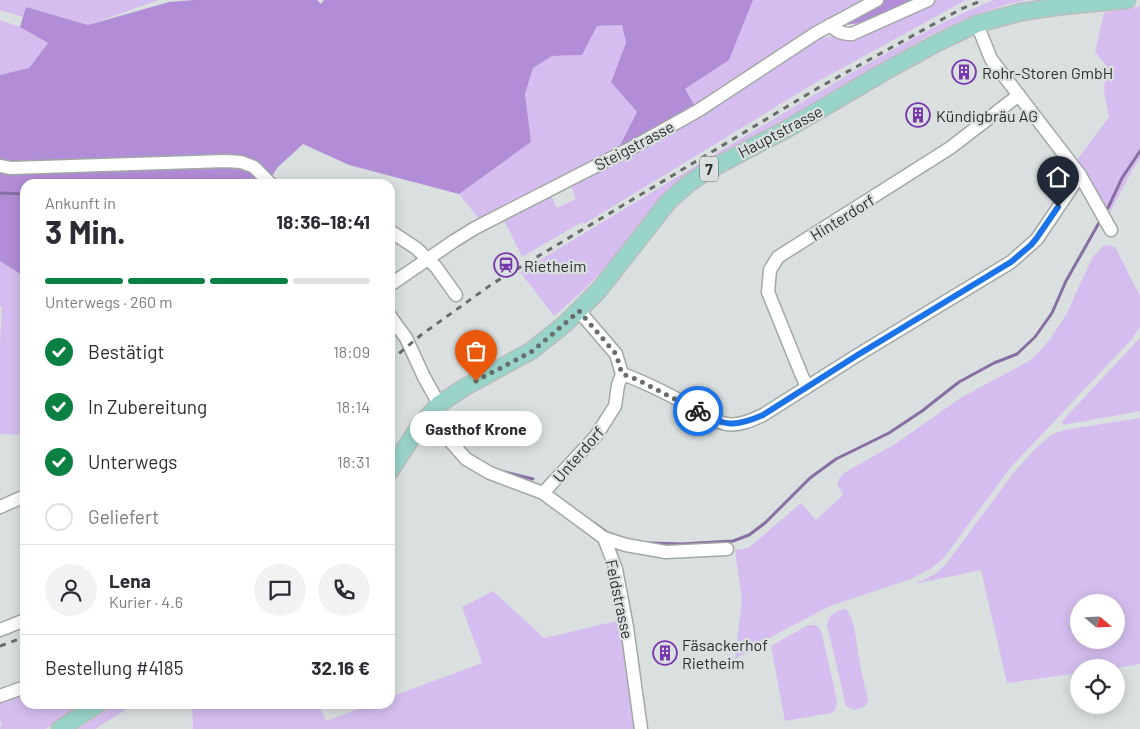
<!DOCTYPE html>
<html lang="de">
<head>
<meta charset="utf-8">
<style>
  :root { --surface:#fff; --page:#f2f2f3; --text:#2b2b33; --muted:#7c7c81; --line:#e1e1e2; --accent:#0b8043 }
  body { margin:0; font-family:Barlow,sans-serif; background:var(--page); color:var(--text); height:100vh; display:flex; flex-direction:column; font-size:19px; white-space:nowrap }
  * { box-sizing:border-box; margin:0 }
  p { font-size:16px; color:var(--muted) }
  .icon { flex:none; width:28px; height:28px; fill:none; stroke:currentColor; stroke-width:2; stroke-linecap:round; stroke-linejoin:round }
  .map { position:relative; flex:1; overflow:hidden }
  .drawer { position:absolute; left:20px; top:179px; width:375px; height:530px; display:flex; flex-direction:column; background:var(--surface); border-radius:15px; box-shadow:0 2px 12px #0003 }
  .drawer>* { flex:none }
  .needle { width:32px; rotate:109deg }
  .controls { position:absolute; left:1070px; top:594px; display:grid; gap:10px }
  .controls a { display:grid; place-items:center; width:55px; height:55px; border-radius:50%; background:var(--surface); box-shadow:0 2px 12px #0003; font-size:25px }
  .pin { position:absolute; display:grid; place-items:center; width:42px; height:42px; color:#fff; margin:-51px -21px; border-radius:50% 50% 50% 0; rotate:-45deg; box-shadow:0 0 5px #0007 }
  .pin .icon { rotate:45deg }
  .courier { position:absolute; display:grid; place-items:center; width:50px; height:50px; margin:-25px; border:4px solid #1a73e8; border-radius:50%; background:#fff; color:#222; box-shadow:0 1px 6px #0007 }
  .bubble { position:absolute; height:35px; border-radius:18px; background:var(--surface); box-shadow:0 2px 12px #0003; font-size:16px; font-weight:700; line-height:35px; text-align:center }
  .overview em { font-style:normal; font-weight:700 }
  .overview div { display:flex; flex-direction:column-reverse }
  .overview { display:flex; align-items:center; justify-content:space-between; height:85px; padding:0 25px }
  h1 { font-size:32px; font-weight:700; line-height:38px }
  .bar { display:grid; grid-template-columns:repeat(4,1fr); gap:8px 5px; align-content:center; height:60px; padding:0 25px }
  .bar i { height:6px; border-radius:4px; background:var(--line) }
  .bar .active { background:var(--accent) }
  .bar p { grid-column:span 4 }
  .line { display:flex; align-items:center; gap:12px; padding:0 25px; border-top:1px solid var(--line) }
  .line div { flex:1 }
  .round { display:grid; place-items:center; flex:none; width:52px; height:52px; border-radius:26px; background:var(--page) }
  ol { padding:0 25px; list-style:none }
  li { display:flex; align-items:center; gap:15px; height:55px }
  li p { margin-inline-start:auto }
  li .icon { padding:5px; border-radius:50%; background:var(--accent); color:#fff; stroke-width:4 }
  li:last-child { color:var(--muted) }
  li i { width:28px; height:28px; border:2px solid var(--line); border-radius:50% }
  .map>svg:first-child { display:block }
  .green { fill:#d5beef; fill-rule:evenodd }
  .forest { fill:#b18dd7 }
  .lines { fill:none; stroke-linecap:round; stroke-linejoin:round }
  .stream { stroke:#886fa3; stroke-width:3 }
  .minor-casing { stroke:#a2a8a6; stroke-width:15 }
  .major-casing { stroke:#bbbcbc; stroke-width:19 }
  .minor { stroke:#fff; stroke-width:12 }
  .major { stroke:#99d4ca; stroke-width:16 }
  .rail { stroke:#686c6b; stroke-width:3; stroke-dasharray:6 6; stroke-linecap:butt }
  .done { stroke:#696d6c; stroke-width:5; stroke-dasharray:0 9 }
  .route { stroke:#1a73e8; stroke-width:6 }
  .labels { text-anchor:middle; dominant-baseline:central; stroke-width:4.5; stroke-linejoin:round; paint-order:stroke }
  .shield { fill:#dae0df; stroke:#606463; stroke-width:1 }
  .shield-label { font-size:15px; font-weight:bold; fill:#2c2f2e }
  .poi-label { font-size:16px; fill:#2c2f2e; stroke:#dae0df; text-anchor:start }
  .street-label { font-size:16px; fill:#2c2f2e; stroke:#dae0df }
</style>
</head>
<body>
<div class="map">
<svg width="1140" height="729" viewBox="0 0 1140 729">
  <rect width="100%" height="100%" fill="#dae0df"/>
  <!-- green -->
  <g class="green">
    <path d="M0,0H159L88,25L26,7L23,17L0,10Z"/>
    <path d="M753,0H864C833,16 804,34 775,52C748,70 721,87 695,106L685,89L729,60Z"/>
    <path d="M937,0H966L815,83L584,224L582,222L522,257L503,218L550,193L557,208L576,199L570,184L813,39L862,33Z"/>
    <path d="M993,0H1027L1008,4L975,15L930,35L830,97L687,176L621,251L584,290L554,316L520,272C613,216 706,159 799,104C862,67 925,28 993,0Z"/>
    <path d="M1140,6V159L1133,169L1109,214L1077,160L1109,117L1104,91L1106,65L1095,52L1104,13Z"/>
    <path d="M0,20L20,27L48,43L29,68L0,75Z"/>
    <path d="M622,25L626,44L611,81L637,112L618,149L479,219L459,194L531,142L525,94L533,68L552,56L582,55L597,26Z"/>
    <path d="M1108,245L1116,248L1140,296V327L1132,339L1011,467L943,559L930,569L911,579L830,606L780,632L735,659L742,600L735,550L748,548L753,544L801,503L816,520L843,495L839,487L837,485L839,479L844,473L895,444L962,397L1029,361L1040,351L1050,339L1066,315L1092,258L1103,246Z"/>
    <path d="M0,261L25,277V435L0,434V343L2,308L0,306Z"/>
    <path d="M1140,338V411L1063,425L1062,422L1064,419Z"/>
    <path d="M1140,418V664L1116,668H1079V673L1007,683L981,570L915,584L935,574L946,564L1014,472L1035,449L1051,435L1064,430ZM1079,602H1116V640H1079Z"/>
    <path d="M493,591L544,638L621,620L634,729H193L192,704H318L326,721L372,704H390V697L482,663L462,607Z"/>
    <path d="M845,608C856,619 857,649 860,664C862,676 865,687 868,699C867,707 861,708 854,710L846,706L827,625C829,614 836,612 845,608Z"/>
    <path d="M808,625H813L819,627L822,635L835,691L837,704L835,710L831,713L785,721L771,646Z"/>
    <path d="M25,692V704H84L46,729H0V726H2L0,717V701Z"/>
    <path d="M115,704H135L95,729H78Z"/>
  </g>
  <!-- forest -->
  <g class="forest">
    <path d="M194,0H317L321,4L324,0H753L729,60L685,89L695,106L618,149L637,112L611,82L626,43L622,25L597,26L582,55L552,56L533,68L525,94L531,142L459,194L349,165L303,144L277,168L267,184H25V277L0,261V75L29,68L48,43L20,27L26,7L88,25L169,2Z"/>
    <path d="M882,0H913L859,23L838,26Z"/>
  </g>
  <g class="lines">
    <!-- stream -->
    <g class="stream">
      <path d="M158,184L170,183L194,184"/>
      <path d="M0,193L25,194"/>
      <path d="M1108,208L1122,178L1140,151"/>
      <path d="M501,471L533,479"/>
      <path d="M594,523L608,533L614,535"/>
      <path d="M651,543L681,544L733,541L749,535L765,523L810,478L836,459L889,433L922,411L959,382L994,363L1017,354L1035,337L1052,313L1066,281L1100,221"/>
    </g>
    <!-- minor casing -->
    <g class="minor-casing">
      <g id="minor">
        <path d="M977,24L991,59L1080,175L1111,230"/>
        <path d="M830,25C837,32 842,34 852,34L928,0"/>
        <path d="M0,166L11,168L225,161L241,162L254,167L271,184"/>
        <path d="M390,231L416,248L436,267L456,295"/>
        <path d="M390,285L454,241L475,228L637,145L699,110L816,33L877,0"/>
        <path d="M390,316L406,338L424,377L439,404"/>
        <path d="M622,374C646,382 670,395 692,407C703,414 713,421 726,424C739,426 752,420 763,415L856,356L1011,262L1037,239L1080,175"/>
        <path d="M807,387L802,376L768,292L770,270L778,257L950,148L1019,95"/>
        <path d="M428,416L466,459L490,473L543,493L604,538L616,569L627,627L641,729"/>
        <path d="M543,493L596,436L615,406L618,385L622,374L616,354L579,311"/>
        <path d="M0,507L25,496"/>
        <path d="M604,538L626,545L666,552L727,549"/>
        <path d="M0,630L25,620"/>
        <path d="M0,696L25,687"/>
      </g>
    </g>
    <!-- major casing -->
    <g class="major-casing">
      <g id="major">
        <path d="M390,471L421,424L439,404L465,387L531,351L566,323L599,290L668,202L688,184L707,171L787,129L884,72L937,43L977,24L1021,12L1062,6L1127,0"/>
        <path d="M60,729L98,704"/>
      </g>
    </g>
    <!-- minor -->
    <use href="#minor" class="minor"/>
    <!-- major -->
    <use href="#major" class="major"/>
    <!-- rail -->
    <g class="rail">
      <path d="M390,361L421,335L492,284L818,88L961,9L983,0"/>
      <path d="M0,646L25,637"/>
    </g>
  </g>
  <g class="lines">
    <!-- done -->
    <path class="done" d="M476,381L531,352L555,332L579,311L616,354L622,374L636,379L698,411"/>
    <!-- route -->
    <path class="route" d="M698,411C724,427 736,427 763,415L856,356L1011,262L1031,245L1036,239L1058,207"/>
  </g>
  <!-- icons -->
  <defs>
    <g id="building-ring" transform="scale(1.25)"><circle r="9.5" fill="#dae0df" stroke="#7838ad" stroke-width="1.5"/><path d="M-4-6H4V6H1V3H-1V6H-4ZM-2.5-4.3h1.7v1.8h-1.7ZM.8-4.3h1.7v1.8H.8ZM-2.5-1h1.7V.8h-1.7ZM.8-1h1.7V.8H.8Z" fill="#7838ad"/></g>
    <g id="station-ring" transform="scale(1.25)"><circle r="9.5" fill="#dae0df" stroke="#7838ad" stroke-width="1.5"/><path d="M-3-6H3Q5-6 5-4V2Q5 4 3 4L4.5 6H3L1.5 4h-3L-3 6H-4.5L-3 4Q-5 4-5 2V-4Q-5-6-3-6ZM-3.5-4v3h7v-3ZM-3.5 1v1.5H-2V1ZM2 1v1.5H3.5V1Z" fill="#7838ad"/></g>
  </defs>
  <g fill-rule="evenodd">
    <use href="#building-ring" x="964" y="72"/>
    <use href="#building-ring" x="918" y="115"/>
    <use href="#station-ring" x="506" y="265"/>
    <use href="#building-ring" x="665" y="653"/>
  </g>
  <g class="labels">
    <!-- shield labels -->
    <rect class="shield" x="700" y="156.5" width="18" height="25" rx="4"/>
    <g class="shield-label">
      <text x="709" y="169">7</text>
    </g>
    <!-- poi labels -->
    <g class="poi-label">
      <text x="982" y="72">Rohr-Storen GmbH</text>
      <text x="936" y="115">Kündigbräu AG</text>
      <text x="524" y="265">Rietheim</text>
      <text x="682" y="644">Fäsackerhof<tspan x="682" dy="18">Rietheim</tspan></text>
    </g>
    <!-- street labels -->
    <g class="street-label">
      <text transform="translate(780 131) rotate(-28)">Hauptstrasse</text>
      <text transform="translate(634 145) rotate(-28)">Steigstrasse</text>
      <text transform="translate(842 217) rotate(-32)">Hinterdorf</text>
      <text transform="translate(578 454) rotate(-49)">Unterdorf</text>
      <text transform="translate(620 599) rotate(78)">Feldstrasse</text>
    </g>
  </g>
</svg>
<div class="controls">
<a><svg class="needle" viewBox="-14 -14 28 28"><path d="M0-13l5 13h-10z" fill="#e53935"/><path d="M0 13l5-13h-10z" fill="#7c7c81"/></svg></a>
<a><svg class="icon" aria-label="locate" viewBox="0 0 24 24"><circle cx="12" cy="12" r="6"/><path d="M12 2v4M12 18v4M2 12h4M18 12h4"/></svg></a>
</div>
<div class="pin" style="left:476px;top:381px;background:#ea580c"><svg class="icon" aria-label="bag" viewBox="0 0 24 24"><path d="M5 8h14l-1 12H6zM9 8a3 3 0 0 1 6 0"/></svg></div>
<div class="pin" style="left:1058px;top:207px;background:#1f2937"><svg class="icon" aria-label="home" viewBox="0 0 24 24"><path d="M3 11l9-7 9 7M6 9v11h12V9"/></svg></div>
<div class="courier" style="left:698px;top:411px"><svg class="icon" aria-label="bike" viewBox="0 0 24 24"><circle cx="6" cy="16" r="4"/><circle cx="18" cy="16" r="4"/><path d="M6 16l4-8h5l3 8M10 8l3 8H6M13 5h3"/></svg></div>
<div class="bubble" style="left:410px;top:411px;width:132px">Gasthof Krone</div>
<section class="drawer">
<div class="overview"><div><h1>3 Min.</h1><p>Ankunft in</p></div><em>18:36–18:41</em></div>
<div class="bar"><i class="active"></i><i class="active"></i><i class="active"></i><i></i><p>Unterwegs · 260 m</p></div>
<ol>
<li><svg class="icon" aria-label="check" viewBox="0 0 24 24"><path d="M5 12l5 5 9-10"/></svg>Bestätigt<p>18:09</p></li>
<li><svg class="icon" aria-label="check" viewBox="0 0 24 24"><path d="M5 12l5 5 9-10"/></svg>In Zubereitung<p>18:14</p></li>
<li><svg class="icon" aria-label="check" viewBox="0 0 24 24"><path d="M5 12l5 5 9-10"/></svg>Unterwegs<p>18:31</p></li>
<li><i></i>Geliefert</li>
</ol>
<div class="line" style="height:90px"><a class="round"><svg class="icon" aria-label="person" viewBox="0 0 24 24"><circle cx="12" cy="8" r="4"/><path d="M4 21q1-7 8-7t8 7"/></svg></a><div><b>Lena</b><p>Kurier · 4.6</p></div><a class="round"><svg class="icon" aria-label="chat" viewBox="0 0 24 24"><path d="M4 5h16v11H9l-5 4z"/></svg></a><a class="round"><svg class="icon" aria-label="phone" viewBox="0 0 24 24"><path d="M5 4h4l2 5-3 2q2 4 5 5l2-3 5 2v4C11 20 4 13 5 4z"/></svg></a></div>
<div class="line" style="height:65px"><div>Bestellung #4185</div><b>32.16 €</b></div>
</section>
</div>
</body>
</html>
